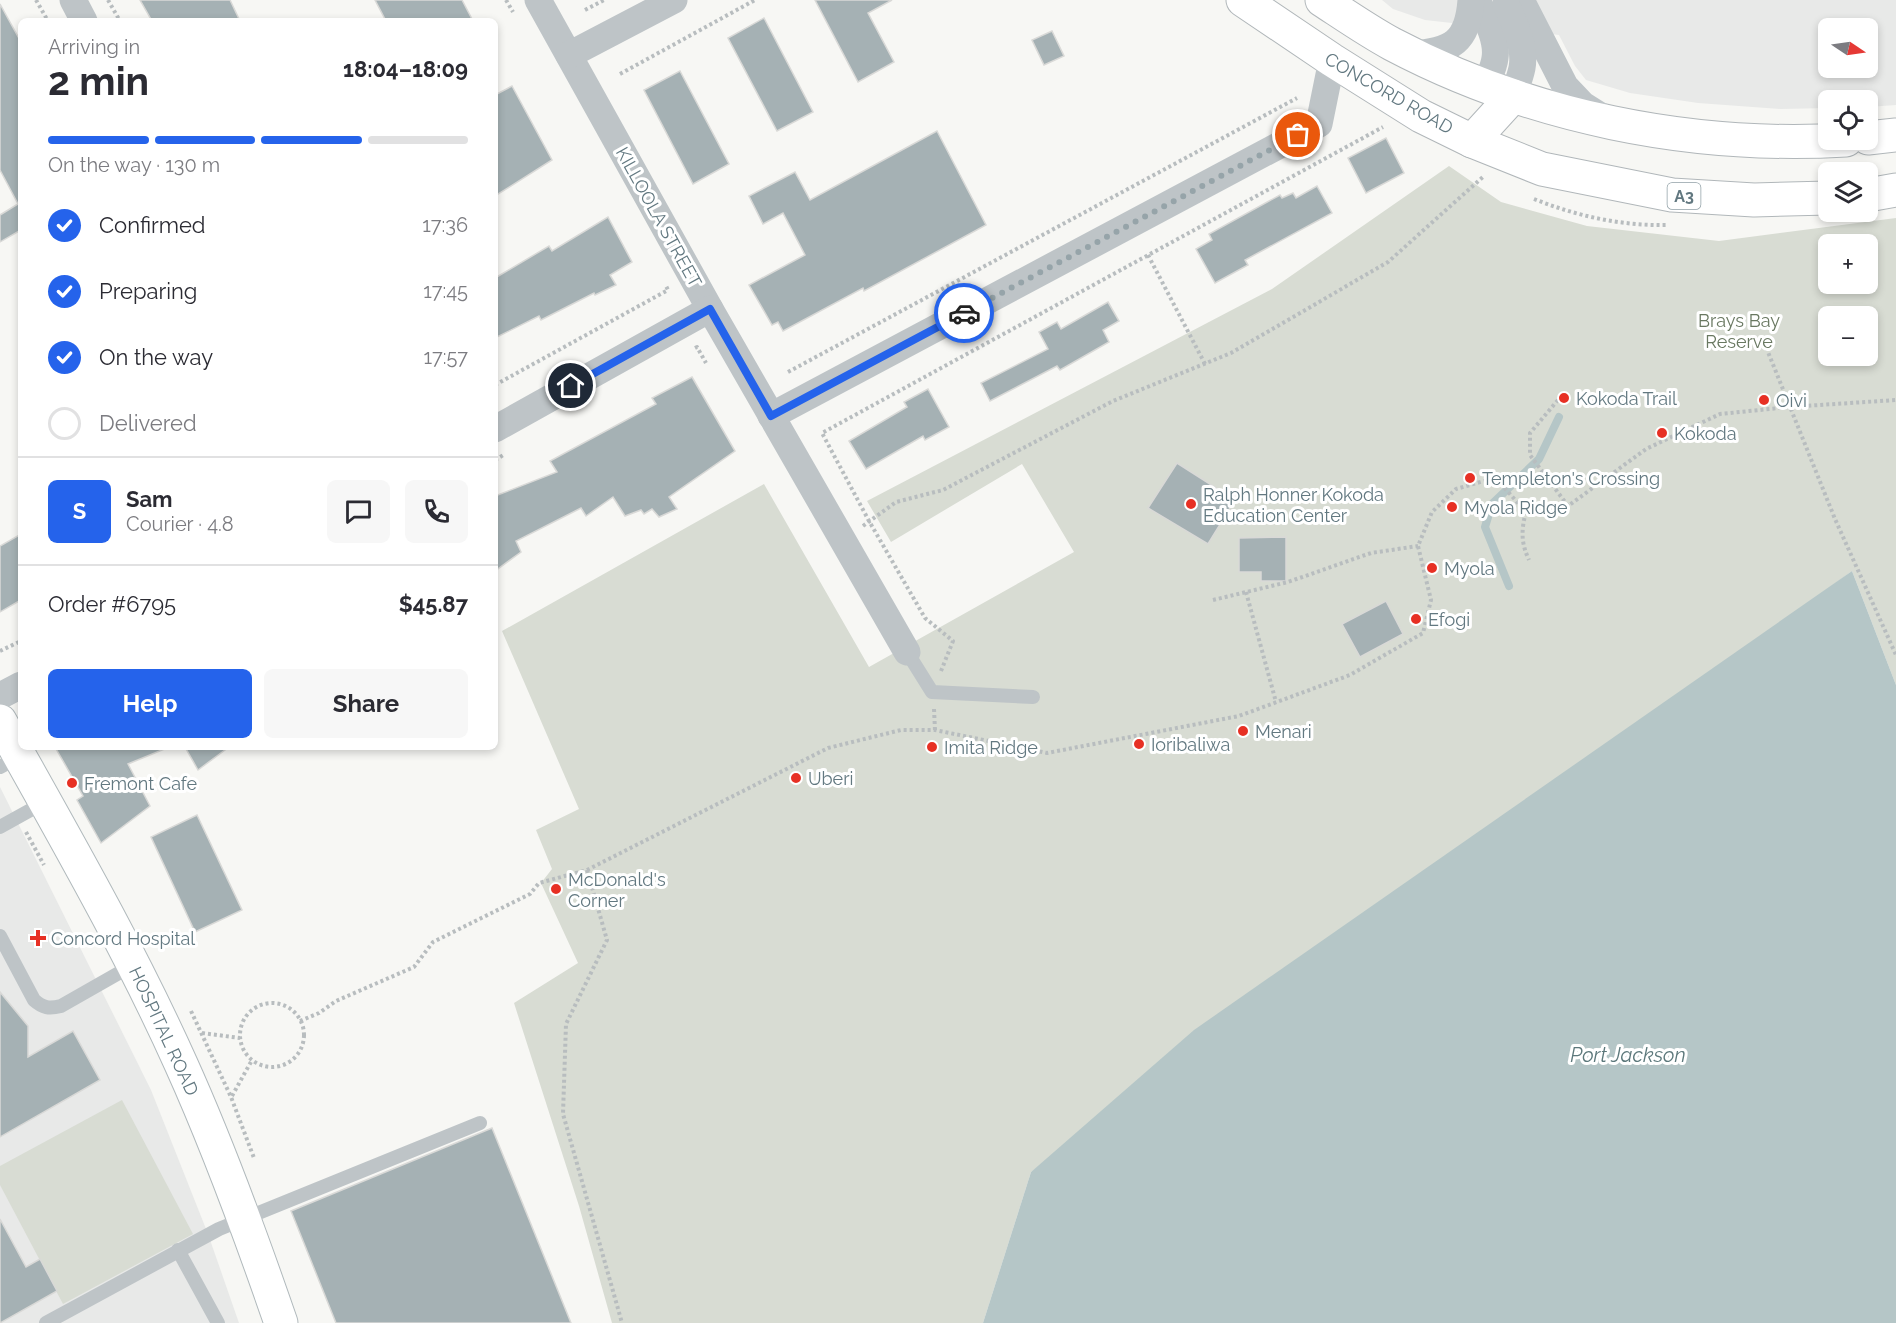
<!DOCTYPE html>
<html lang="en">
<head>
<meta charset="utf-8">
<style>
  :root { --surface:#fff; --page:#f7f7f7; --text:#2b2b33; --muted:#7c7c81; --line:#e1e1e2; --accent:#2563eb }
  body { margin:0; font-family:Raleway,sans-serif; background:var(--page); color:var(--text); height:100vh; display:flex; flex-direction:column; font-size:22px; white-space:nowrap }
  * { box-sizing:border-box; margin:0 }
  p { font-size:20px; color:var(--muted) }
  .icon { flex:none; width:33px; height:33px; fill:none; stroke:currentColor; stroke-width:2; stroke-linecap:round; stroke-linejoin:round }
  .map { position:relative; flex:1; overflow:hidden }
  .sheet { position:absolute; left:18px; top:18px; width:480px; height:732px; display:flex; flex-direction:column; background:var(--surface); border-radius:9px; box-shadow:0 3px 9px #0003 }
  .sheet>* { flex:none }
  .needle { width:39px; rotate:103deg }
  .tools { position:absolute; left:1818px; top:18px; display:grid; gap:12px }
  .tools a { display:grid; place-items:center; width:60px; height:60px; border-radius:9px; background:var(--surface); box-shadow:0 3px 9px #0003; font-size:30px }
  .pin { position:absolute; display:grid; place-items:center; width:51px; height:51px; color:#fff; margin:-26px; border:3px solid #fff; border-radius:50%; box-shadow:0 2px 6px #0007 }
  .courier { position:absolute; display:grid; place-items:center; width:60px; height:60px; margin:-30px; border:4px solid #2563eb; border-radius:50%; background:#fff; color:#222; box-shadow:0 2px 8px #0007 }
  .head em { font-style:normal; font-weight:700 }
  .head div { display:flex; flex-direction:column-reverse }
  .head { display:flex; align-items:center; justify-content:space-between; height:102px; padding:0 30px }
  h1 { font-size:39px; font-weight:700; line-height:45px }
  .bar { display:grid; grid-template-columns:repeat(4,1fr); gap:9px 6px; align-content:center; height:72px; padding:0 30px }
  .bar i { height:8px; border-radius:4px; background:var(--line) }
  .bar .active { background:var(--accent) }
  .bar p { grid-column:span 4 }
  .line { display:flex; align-items:center; gap:15px; padding:0 30px; border-top:2px solid var(--line) }
  .line div { flex:1 }
  .round { display:grid; place-items:center; flex:none; width:63px; height:63px; border-radius:9px; background:var(--page) }
  ol { padding:0 30px; list-style:none }
  li { display:flex; align-items:center; gap:18px; height:66px }
  li p { margin-inline-start:auto }
  li .icon { padding:6px; border-radius:50%; background:var(--accent); color:#fff; stroke-width:4 }
  li:last-child { color:var(--muted) }
  li i { width:33px; height:33px; border:3px solid var(--line); border-radius:50% }
  .action { display:flex; gap:12px; margin-top:auto; padding:12px 30px }
  .action a { flex:1; height:69px; border-radius:9px; background:var(--accent); color:#fff; font-size:24px; font-weight:700; line-height:69px; text-align:center }
  .action a+a { background:var(--page); color:var(--text) }
  .map>svg:first-child { display:block }
  .built { fill:#e8e9e8; fill-rule:evenodd }
  .green { fill:#d8dcd3; fill-rule:evenodd }
  .water { fill:#b5c6c7 }
  .lines { fill:none; stroke-linecap:round; stroke-linejoin:round }
  .stream { stroke:#b5c6c7; stroke-width:8 }
  .building { fill:#a5b1b4; stroke:#d9d9d7; stroke-width:1.5 }
  .secondary-casing { stroke:#b0b9bc; stroke-width:35 }
  .highway-casing { stroke:#b1b7ba; stroke-width:35 }
  .path { stroke:#b8bdbf; stroke-width:4; stroke-dasharray:3 3; stroke-linecap:butt }
  .lane { stroke:#bec4c7; stroke-width:14 }
  .street { stroke:#bec4c7; stroke-width:27 }
  .secondary { stroke:#fff; stroke-width:33 }
  .highway { stroke:#fff; stroke-width:33 }
  .done { stroke:#96a4a9; stroke-width:6; stroke-dasharray:0 10.8 }
  .route { stroke:#2563eb; stroke-width:8 }
  .poi-dot { fill:#e73024; stroke:#fff; stroke-width:2 }
  .labels { text-anchor:middle; dominant-baseline:central; stroke-width:6; stroke-linejoin:round; paint-order:stroke }
  .shield { fill:#fff; stroke:#91a0a6; stroke-width:1.5 }
  .shield-label { font-size:16px; font-weight:bold; fill:#627880 }
  .street-label { font-size:18px; fill:#627880; stroke:#fff }
  .park-label { font-size:18px; fill:#697861; stroke:#fff }
  .poi-label { font-size:18px; fill:#627880; stroke:#fff; text-anchor:start }
  .water-label { font-size:20px; font-style:italic; fill:#5c787b; stroke:#fff }
</style>
</head>
<body>
<div class="map">
<svg width="1896" height="1323" viewBox="0 0 1896 1323">
  <rect width="100%" height="100%" fill="#f7f7f4"/>
  <!-- built -->
  <g class="built">
    <path d="M1382,0H1896V105L1868,107V100H1828V108L1781,109L1698,103L1630,93L1586,80L1575,66L1559,35L1425,20L1393,9ZM1828,28H1868V68H1828Z"/>
    <path d="M0,787L151,1090L208,1234L239,1323H0Z"/>
  </g>
  <!-- green -->
  <g class="green">
    <path d="M1449,166L1501,202L1587,226L1719,241L1896,218V685L1852,571L1031,1172L983,1323H612L579,1206L514,1003L578,963L541,883L552,869L536,830L579,809L502,631L764,484L869,667L1074,552L1022,464L891,542L867,501L1272,289ZM1828,244H1868V284H1828ZM1828,316H1868V356H1828Z"/>
    <path d="M122,1100L193,1234L63,1304L0,1185V1166Z"/>
  </g>
  <!-- water -->
  <path class="water" d="M1852,571L1896,685V1323H983L1031,1172L1194,1030Z"/>
  <g class="lines">
    <!-- stream -->
    <path class="stream" d="M1509,586L1485,527L1492,504L1539,459L1559,417"/>
  </g>
  <!-- building -->
  <g class="building">
    <path d="M140,0H230L240,21H152Z"/>
    <path d="M375,0H462L473,21H386Z"/>
    <path d="M815,0H892L868,13L894,62L858,82Z"/>
    <path d="M0,4L21,42V230L0,242V215L18,204L0,170Z"/>
    <path d="M764,18L813,112L777,131L728,38Z"/>
    <path d="M1052,31L1064,56L1044,65L1032,40Z"/>
    <path d="M680,71L729,164L693,184L644,90Z"/>
    <path d="M512,86L552,160L495,196V95Z"/>
    <path d="M937,131L986,225L864,291L863,288L783,331L778,322L772,325L749,285L805,255L783,213L763,224L749,196L795,172L810,200Z"/>
    <path d="M1386,138L1404,173L1366,193L1348,158Z"/>
    <path d="M1317,186L1332,213L1245,260L1248,265L1215,283L1196,249L1212,240L1209,234L1280,195L1282,198L1293,193L1296,198Z"/>
    <path d="M608,217L632,262L610,275L616,285L595,295L594,293L541,320L539,316L495,338V278L549,246L552,251Z"/>
    <path d="M1108,302L1119,321L1103,330L1109,342L1060,370L1057,366L990,401L981,383L1048,349L1039,332L1057,322L1061,329Z"/>
    <path d="M692,377L735,451L669,497L677,509L659,517L652,509L644,514L641,510L625,516L613,497L586,516L581,508L516,541L521,552L495,571V496L557,472L550,461L656,404L652,398Z"/>
    <path d="M928,389L949,427L925,440L923,436L866,469L849,441L907,407L904,402Z"/>
    <path d="M1177,463L1235,500L1208,544L1148,508Z"/>
    <path d="M21,534V600L0,612V546Z"/>
    <path d="M1286,537V581H1261V572H1239V538Z"/>
    <path d="M1386,601L1403,634L1360,657L1342,624Z"/>
    <path d="M55,747H167V748L128,764L150,806L101,843L77,800L83,796Z"/>
    <path d="M185,747H229L198,770Z"/>
    <path d="M197,815L242,910L195,932L151,837Z"/>
    <path d="M0,992L28,1026V1057L73,1031L100,1080L0,1137Z"/>
    <path d="M492,1128L571,1323H336L291,1211Z"/>
    <path d="M0,1219L26,1267L40,1259L57,1291L0,1323Z"/>
  </g>
  <g class="lines">
    <!-- secondary casing -->
    <g class="secondary-casing">
      <path id="secondary" d="M0,721C63,834 128,946 181,1064C219,1148 251,1236 281,1323"/>
    </g>
    <!-- highway casing -->
    <g class="highway-casing">
      <g id="highway">
        <path d="M1243,0L1332,60L1421,116L1472,141L1542,169L1672,195L1754,200L1828,198"/>
        <path d="M1322,0C1345,15 1368,31 1392,44C1530,117 1690,149 1846,140"/>
        <path d="M1868,138L1896,135"/>
        <path d="M1472,141L1513,96"/>
        <path d="M1868,195L1896,190"/>
      </g>
    </g>
    <!-- path -->
    <g class="path">
      <path d="M36,0L48,21"/>
      <path d="M108,0L120,21"/>
      <path d="M506,0L513,12"/>
      <path d="M585,10L604,0"/>
      <path d="M620,74L755,0"/>
      <path d="M1534,199C1577,216 1621,226 1667,225"/>
      <path d="M1148,255L1205,364"/>
      <path d="M1764,342L1835,519L1896,655"/>
      <path d="M695,348L697,347L706,363"/>
      <path d="M788,372L1297,98"/>
      <path d="M495,385L668,290L666,286"/>
      <path d="M1558,400L1530,433V455L1568,506"/>
      <path d="M495,460L505,454"/>
      <path d="M1526,512C1521,530 1521,543 1529,560"/>
      <path d="M863,526L896,502L943,490L1113,401L1231,353L1388,262L1483,177"/>
      <path d="M1246,592L1276,702"/>
      <path d="M1213,600L1288,582L1371,553L1418,546"/>
      <path d="M0,651L21,641"/>
      <path d="M941,671L953,641L925,618L869,521L822,433L1383,127"/>
      <path d="M934,709L935,730"/>
      <path d="M26,832L44,865"/>
      <path d="M587,870L607,940L566,1024L563,1114L622,1323"/>
      <circle cx="272" cy="1035" r="32"/>
      <path d="M191,1011L231,1097L254,1158"/>
      <path d="M300,1021L319,1013L336,1001L414,967L433,942L530,894L539,883L587,870L828,748L901,730H935L1047,753L1239,716L1350,675L1423,633L1431,600L1418,546L1432,512L1456,489L1491,479L1501,484L1526,512L1568,506L1646,449L1720,414L1789,407L1896,400"/>
      <path d="M202,1033L240,1038"/>
      <path d="M232,1096L252,1060"/>
    </g>
    <!-- lane -->
    <g class="lane">
      <path d="M907,652L932,692L1033,697"/>
      <path d="M0,767L20,756"/>
      <path d="M0,827L45,802"/>
      <path d="M0,936L34,1000C43,1008 49,1009 61,1006L133,965"/>
      <path d="M178,1250L218,1323"/>
      <path d="M46,1323L219,1229L480,1123"/>
    </g>
    <!-- street -->
    <g class="street">
      <path d="M73,0L84,21"/>
      <path d="M538,0L710,309L907,652"/>
      <path d="M1477,0C1485,17 1498,39 1495,58C1494,67 1489,77 1486,85"/>
      <path d="M1521,0L1565,86L1583,105L1602,117"/>
      <path d="M1506,4C1514,22 1526,47 1522,68C1520,78 1516,87 1513,96"/>
      <path d="M1412,54C1452,51 1468,42 1471,0"/>
      <path d="M569,55L674,0"/>
      <path d="M771,416L1319,124L1332,60"/>
      <path d="M495,429L710,309"/>
      <path d="M0,696L21,685"/>
    </g>
    <!-- secondary -->
    <use href="#secondary" class="secondary"/>
    <!-- highway -->
    <use href="#highway" class="highway"/>
  </g>
  <g class="lines">
    <!-- done -->
    <path class="done" d="M964,313L1298,135"/>
    <!-- route -->
    <path class="route" d="M571,386L710,309L771,416L964,313"/>
  </g>
  <!-- markers -->
  <g class="poi-dot">
    <circle cx="1564" cy="398" r="6"/>
    <circle cx="1764" cy="400" r="6"/>
    <circle cx="1662" cy="433" r="6"/>
    <circle cx="1470" cy="478" r="6"/>
    <circle cx="1191" cy="504" r="6"/>
    <circle cx="1452" cy="507" r="6"/>
    <circle cx="1432" cy="568" r="6"/>
    <circle cx="1416" cy="619" r="6"/>
    <circle cx="1243" cy="731" r="6"/>
    <circle cx="1139" cy="744" r="6"/>
    <circle cx="932" cy="747" r="6"/>
    <circle cx="796" cy="778" r="6"/>
    <circle cx="72" cy="783" r="6"/>
    <circle cx="556" cy="889" r="6"/>
    <path d="M35 929h6v6h6v6h-6v6h-6v-6h-6v-6h6z"/>
  </g>
  <g class="labels">
    <!-- shield labels -->
    <rect class="shield" x="1667.5" y="183" width="33" height="26" rx="4.5"/>
    <g class="shield-label">
      <text x="1684" y="196">A3</text>
    </g>
    <!-- street labels -->
    <g class="street-label">
      <text transform="translate(1389 93) rotate(30)">CONCORD ROAD</text>
      <text transform="translate(659 217) rotate(61)">KILLOOLA STREET</text>
      <text transform="translate(164 1031) rotate(65)">HOSPITAL ROAD</text>
    </g>
    <!-- park labels -->
    <g class="park-label">
      <text x="1739" y="320">Brays Bay<tspan x="1739" dy="21">Reserve</tspan></text>
    </g>
    <!-- poi labels -->
    <g class="poi-label">
      <text x="1576" y="398">Kokoda Trail</text>
      <text x="1776" y="400">Oivi</text>
      <text x="1674" y="433">Kokoda</text>
      <text x="1482" y="478">Templeton's Crossing</text>
      <text x="1203" y="494">Ralph Honner Kokoda<tspan x="1203" dy="21">Education Center</tspan></text>
      <text x="1464" y="507">Myola Ridge</text>
      <text x="1444" y="568">Myola</text>
      <text x="1428" y="619">Efogi</text>
      <text x="1255" y="731">Menari</text>
      <text x="1151" y="744">Ioribaliwa</text>
      <text x="944" y="747">Imita Ridge</text>
      <text x="808" y="778">Uberi</text>
      <text x="84" y="783">Fremont Cafe</text>
      <text x="568" y="879">McDonald's<tspan x="568" dy="21">Corner</tspan></text>
      <text x="51" y="938">Concord Hospital</text>
    </g>
    <!-- water labels -->
    <g class="water-label">
      <text x="1628" y="1055">Port Jackson</text>
    </g>
  </g>
</svg>
<div class="tools">
<a><svg class="needle" viewBox="-14 -14 28 28"><path d="M0-13l5 13h-10z" fill="#e53935"/><path d="M0 13l5-13h-10z" fill="#7c7c81"/></svg></a>
<a><svg class="icon" aria-label="locate" viewBox="0 0 24 24"><circle cx="12" cy="12" r="6"/><path d="M12 2v4M12 18v4M2 12h4M18 12h4"/></svg></a>
<a><svg class="icon" aria-label="layers" viewBox="0 0 24 24"><path d="M12 4l9 5-9 5-9-5zM3 14l9 5 9-5"/></svg></a>
<a>+</a>
<a>−</a>
</div>
<div class="pin" style="left:1298px;top:135px;background:#ea580c"><svg class="icon" aria-label="bag" viewBox="0 0 24 24"><path d="M5 8h14l-1 12H6zM9 8a3 3 0 0 1 6 0"/></svg></div>
<div class="pin" style="left:571px;top:386px;background:#1f2937"><svg class="icon" aria-label="home" viewBox="0 0 24 24"><path d="M3 11l9-7 9 7M6 9v11h12V9"/></svg></div>
<div class="courier" style="left:964px;top:313px"><svg class="icon" aria-label="car" viewBox="0 0 24 24"><path d="M5 17H2v-5l4-1 3-4h7l3 4 3 1v5h-3M9 17h6M6 11h13"/><circle cx="7" cy="17" r="2"/><circle cx="17" cy="17" r="2"/></svg></div>
<section class="sheet">
<div class="head"><div><h1>2 min</h1><p>Arriving in</p></div><em>18:04–18:09</em></div>
<div class="bar"><i class="active"></i><i class="active"></i><i class="active"></i><i></i><p>On the way · 130 m</p></div>
<ol>
<li><svg class="icon" aria-label="check" viewBox="0 0 24 24"><path d="M5 12l5 5 9-10"/></svg>Confirmed<p>17:36</p></li>
<li><svg class="icon" aria-label="check" viewBox="0 0 24 24"><path d="M5 12l5 5 9-10"/></svg>Preparing<p>17:45</p></li>
<li><svg class="icon" aria-label="check" viewBox="0 0 24 24"><path d="M5 12l5 5 9-10"/></svg>On the way<p>17:57</p></li>
<li><i></i>Delivered</li>
</ol>
<div class="line" style="height:108px"><b class="round" style="background:var(--accent);color:#fff">S</b><div><b>Sam</b><p>Courier · 4.8</p></div><a class="round"><svg class="icon" aria-label="chat" viewBox="0 0 24 24"><path d="M4 5h16v11H9l-5 4z"/></svg></a><a class="round"><svg class="icon" aria-label="phone" viewBox="0 0 24 24"><path d="M5 4h4l2 5-3 2q2 4 5 5l2-3 5 2v4C11 20 4 13 5 4z"/></svg></a></div>
<div class="line" style="height:78px"><div>Order #6795</div><b>$45.87</b></div>
<div class="action"><a>Help</a><a>Share</a></div>
</section>
</div>
</body>
</html>
